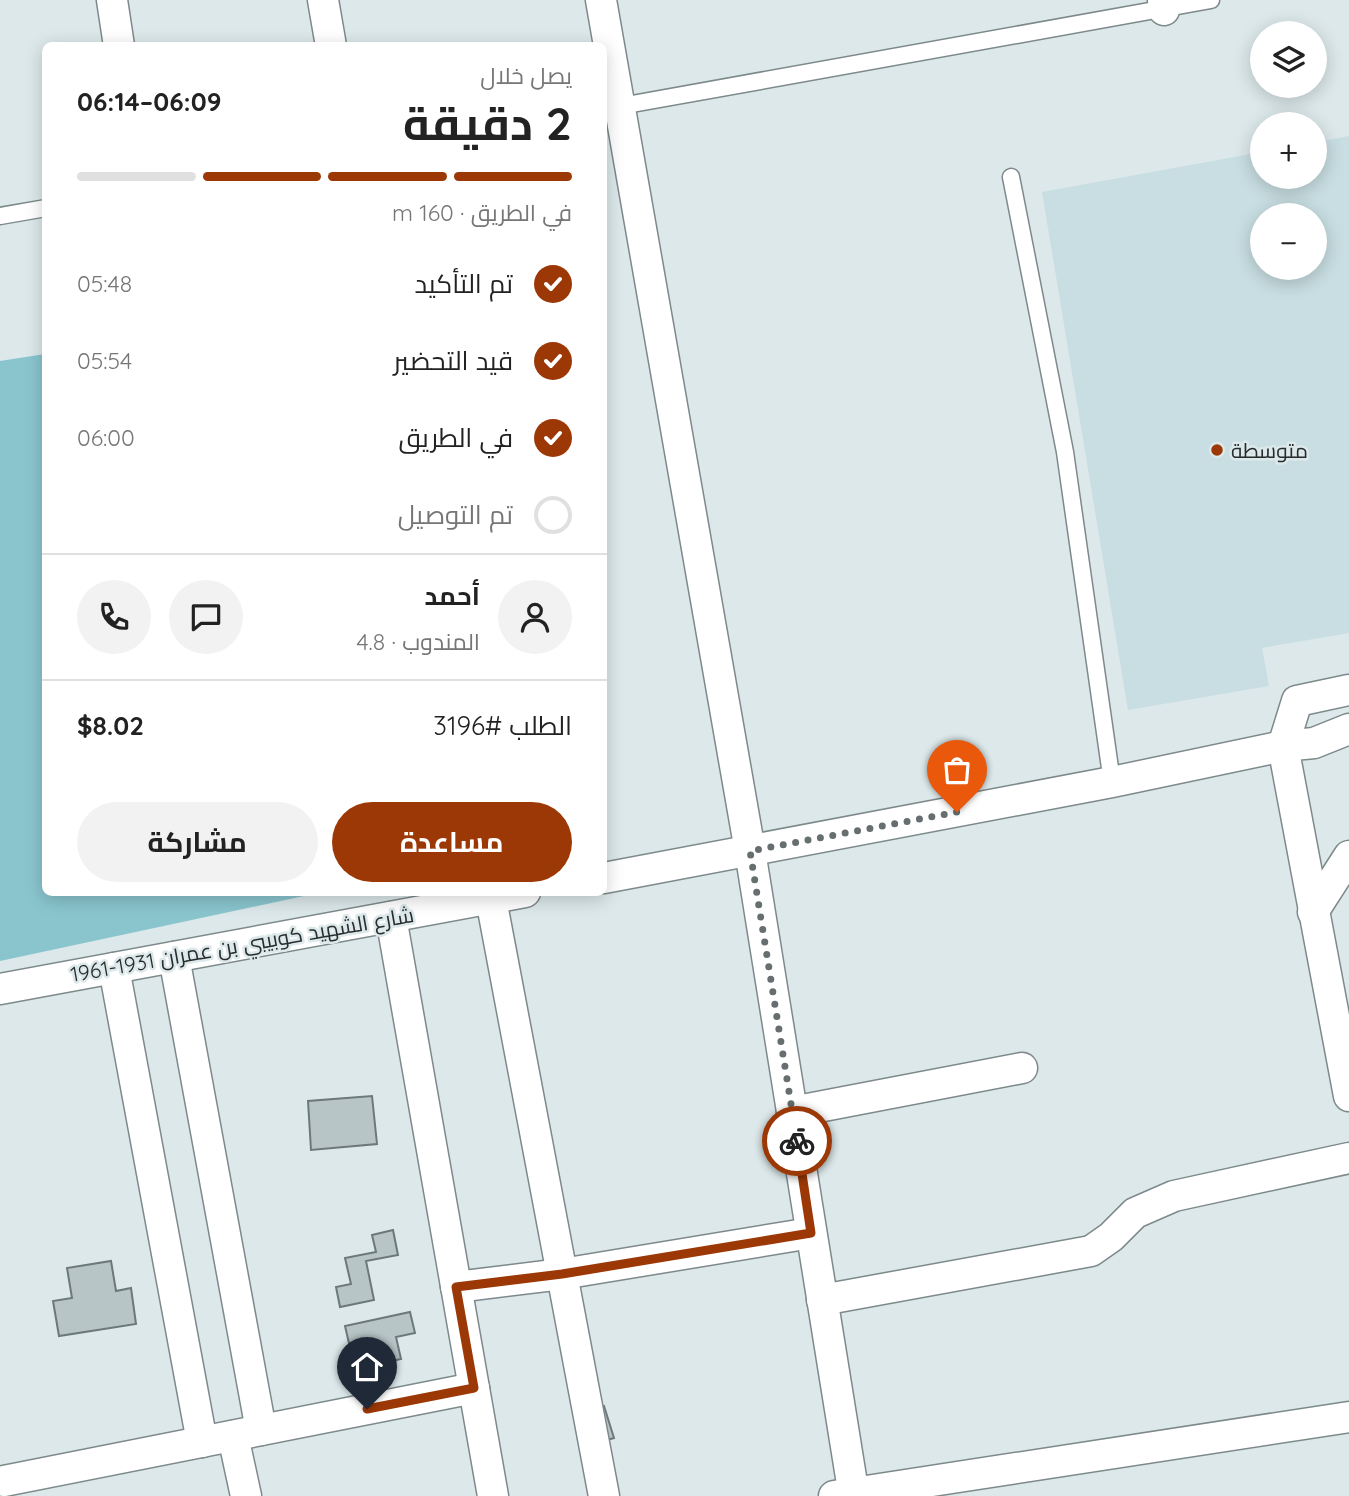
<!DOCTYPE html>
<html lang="ar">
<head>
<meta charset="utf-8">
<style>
  :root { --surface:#fff; --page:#f2f2f2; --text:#222; --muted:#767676; --line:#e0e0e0; --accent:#9c3805 }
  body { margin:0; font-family:Quicksand,Cairo,sans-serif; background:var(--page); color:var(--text); direction:rtl; height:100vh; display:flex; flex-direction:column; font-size:26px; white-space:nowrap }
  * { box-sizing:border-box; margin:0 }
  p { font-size:23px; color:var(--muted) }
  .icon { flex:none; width:38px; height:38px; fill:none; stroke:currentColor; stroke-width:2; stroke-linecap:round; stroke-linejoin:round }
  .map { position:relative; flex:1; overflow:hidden; direction:ltr }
  .side { position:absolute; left:42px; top:42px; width:565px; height:854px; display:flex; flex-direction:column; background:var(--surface); border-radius:10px; box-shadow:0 4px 18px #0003; direction:rtl }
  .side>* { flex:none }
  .fabs { position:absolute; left:1250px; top:21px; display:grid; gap:14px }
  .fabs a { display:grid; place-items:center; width:77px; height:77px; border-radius:50%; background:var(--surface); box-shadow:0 4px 18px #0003; font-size:35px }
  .pin { position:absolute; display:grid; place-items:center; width:60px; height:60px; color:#fff; margin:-72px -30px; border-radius:50% 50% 50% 0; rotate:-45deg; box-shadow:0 0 7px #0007 }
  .pin .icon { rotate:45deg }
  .courier { position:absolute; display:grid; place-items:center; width:70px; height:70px; margin:-35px; border:5px solid #9c3805; border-radius:50%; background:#fff; color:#222; box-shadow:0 2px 9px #0007 }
  .overview em { font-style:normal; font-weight:700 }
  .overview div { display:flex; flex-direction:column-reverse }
  .overview { display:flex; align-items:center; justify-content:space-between; height:119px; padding:0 35px }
  h1 { font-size:46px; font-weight:700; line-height:52px }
  .bar { display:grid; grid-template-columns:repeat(4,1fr); gap:10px 7px; align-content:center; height:84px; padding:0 35px }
  .bar i { height:9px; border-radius:5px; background:var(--line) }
  .bar .active { background:var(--accent) }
  .bar p { grid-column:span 4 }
  .line { display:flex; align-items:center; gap:18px; padding:0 35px; border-top:2px solid var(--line) }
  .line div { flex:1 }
  .round { display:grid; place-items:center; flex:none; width:74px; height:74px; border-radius:37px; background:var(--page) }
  ol { padding:0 35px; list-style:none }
  li { display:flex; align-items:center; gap:21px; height:77px }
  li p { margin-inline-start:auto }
  li .icon { padding:7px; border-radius:50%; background:var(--accent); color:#fff; stroke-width:4 }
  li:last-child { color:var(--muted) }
  li i { width:38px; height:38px; border:4px solid var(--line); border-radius:50% }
  .action { display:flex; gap:14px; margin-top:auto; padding:14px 35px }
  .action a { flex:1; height:80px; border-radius:42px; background:var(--accent); color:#fff; font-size:28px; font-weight:700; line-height:80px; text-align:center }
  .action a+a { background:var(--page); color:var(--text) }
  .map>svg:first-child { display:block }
  .built { fill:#c8dee2; fill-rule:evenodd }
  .green { fill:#8ac5ce }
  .building { fill:#b8c5c7; stroke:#6d787a; stroke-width:2 }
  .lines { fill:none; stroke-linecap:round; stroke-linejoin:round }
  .service-casing { stroke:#7d898b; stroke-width:19 }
  .minor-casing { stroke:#7d898b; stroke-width:33 }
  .service { stroke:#fff; stroke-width:16 }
  .minor { stroke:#fff; stroke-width:30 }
  .done { stroke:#666e6f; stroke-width:7; stroke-dasharray:0 12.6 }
  .route { stroke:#9c3805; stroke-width:9 }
  .poi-dot { fill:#9c3805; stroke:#dce8ea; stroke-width:2.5 }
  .labels { text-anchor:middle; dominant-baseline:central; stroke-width:5; stroke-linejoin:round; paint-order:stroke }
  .poi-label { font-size:21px; fill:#272c2d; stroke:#dce8ea; text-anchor:start }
  .street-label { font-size:21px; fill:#272c2d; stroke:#dce8ea }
</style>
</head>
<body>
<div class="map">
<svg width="1349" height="1496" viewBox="0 0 1349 1496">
  <rect width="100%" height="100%" fill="#dce8ea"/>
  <!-- built -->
  <path class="built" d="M1349,136V633L1262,648L1269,686L1128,710L1042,192L1262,152V177H1314V143ZM1262,215H1314V268H1262Z"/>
  <!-- green -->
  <path class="green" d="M45,354L46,892L318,893L0,961V361Z"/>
  <!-- building -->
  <g class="building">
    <path d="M372,1096L377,1144L311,1150L308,1101Z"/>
    <path d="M393,1230L398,1255L366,1261L374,1300L340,1307L336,1287L351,1284L345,1258L376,1252L372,1235Z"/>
    <path d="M111,1261L116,1291L131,1288L136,1324L59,1336L53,1301L72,1298L67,1268Z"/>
    <path d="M410,1312L415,1333L396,1337L401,1359L355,1369L345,1326Z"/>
    <path d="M604,1406L614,1438L593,1444L583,1412Z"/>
  </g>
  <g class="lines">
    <!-- service casing -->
    <g class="service-casing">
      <g id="service">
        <path d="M604,109L1211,0"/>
        <path d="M1011,177L1065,452L1112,782"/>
        <path d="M0,216L46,208"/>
      </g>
    </g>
    <!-- minor casing -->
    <g class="minor-casing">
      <g id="minor">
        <path d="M112,0L119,46"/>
        <path d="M323,0L331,46"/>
        <path d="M601,0L750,851L854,1496"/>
        <path d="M1163,0L1164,10"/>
        <path d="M1349,729L1314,743L1283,746L1349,1096"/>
        <path d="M604,878L1112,782L1283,746L1297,701L1349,690"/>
        <path d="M491,899L604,1496"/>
        <path d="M1313,912L1349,856"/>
        <path d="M391,917L493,1496"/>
        <path d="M174,957L261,1430"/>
        <path d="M114,968L202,1442"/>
        <path d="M0,989L525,892"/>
        <path d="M792,1112L1022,1068"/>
        <path d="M456,1287L562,1274L811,1233"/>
        <path d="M822,1300L1091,1251L1111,1237L1135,1213L1174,1196L1349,1158"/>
        <path d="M233,1436L246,1496"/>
        <path d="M4,1481L474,1388"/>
        <path d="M834,1496L1349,1417"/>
      </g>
    </g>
    <!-- service -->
    <use href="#service" class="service"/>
    <!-- minor -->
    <use href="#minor" class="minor"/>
  </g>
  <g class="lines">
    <!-- done -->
    <path class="done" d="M797,1141L750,851L957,812"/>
    <!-- route -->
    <path class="route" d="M367,1409L474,1388L456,1287L562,1274L811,1233L797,1141"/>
  </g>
  <!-- markers -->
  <circle class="poi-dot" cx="1217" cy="450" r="7"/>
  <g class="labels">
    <!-- poi labels -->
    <g class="poi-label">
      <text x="1231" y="450">متوسطة</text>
    </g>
    <!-- street labels -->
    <g class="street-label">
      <text transform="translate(242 944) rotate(-10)">شارع الشهيد كوبيبي بن عمران 1931-1961</text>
    </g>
  </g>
</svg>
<div class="fabs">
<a><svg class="icon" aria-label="layers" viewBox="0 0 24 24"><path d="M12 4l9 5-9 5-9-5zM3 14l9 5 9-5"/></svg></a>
<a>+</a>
<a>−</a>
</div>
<div class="pin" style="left:957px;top:812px;background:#ea580c"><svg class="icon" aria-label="bag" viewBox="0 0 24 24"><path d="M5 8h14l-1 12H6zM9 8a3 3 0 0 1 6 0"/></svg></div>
<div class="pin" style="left:367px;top:1409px;background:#1f2937"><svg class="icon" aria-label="home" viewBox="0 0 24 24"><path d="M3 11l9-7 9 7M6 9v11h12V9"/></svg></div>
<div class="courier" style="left:797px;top:1141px"><svg class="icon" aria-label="bike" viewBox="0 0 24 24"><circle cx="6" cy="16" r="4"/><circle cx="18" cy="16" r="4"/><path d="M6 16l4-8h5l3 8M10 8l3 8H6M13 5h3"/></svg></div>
<section class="side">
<div class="overview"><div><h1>2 دقيقة</h1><p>يصل خلال</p></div><em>06:09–06:14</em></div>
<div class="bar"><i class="active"></i><i class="active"></i><i class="active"></i><i></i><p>في الطريق · 160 m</p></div>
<ol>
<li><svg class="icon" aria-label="check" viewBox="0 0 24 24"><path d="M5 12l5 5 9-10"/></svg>تم التأكيد<p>05:48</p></li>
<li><svg class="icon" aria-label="check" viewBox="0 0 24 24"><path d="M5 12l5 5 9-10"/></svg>قيد التحضير<p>05:54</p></li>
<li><svg class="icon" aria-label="check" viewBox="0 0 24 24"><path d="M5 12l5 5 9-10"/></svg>في الطريق<p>06:00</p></li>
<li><i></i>تم التوصيل</li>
</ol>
<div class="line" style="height:126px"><a class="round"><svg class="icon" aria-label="person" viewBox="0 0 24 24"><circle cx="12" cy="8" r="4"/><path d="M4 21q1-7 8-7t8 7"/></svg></a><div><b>أحمد</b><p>المندوب · 4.8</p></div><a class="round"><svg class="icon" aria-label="chat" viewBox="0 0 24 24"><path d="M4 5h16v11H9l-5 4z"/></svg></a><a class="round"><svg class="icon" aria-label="phone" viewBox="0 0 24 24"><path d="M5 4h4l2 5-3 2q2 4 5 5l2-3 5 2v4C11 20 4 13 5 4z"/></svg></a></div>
<div class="line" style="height:91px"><div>الطلب #3196</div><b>$8.02</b></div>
<div class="action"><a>مساعدة</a><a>مشاركة</a></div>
</section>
</div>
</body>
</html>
